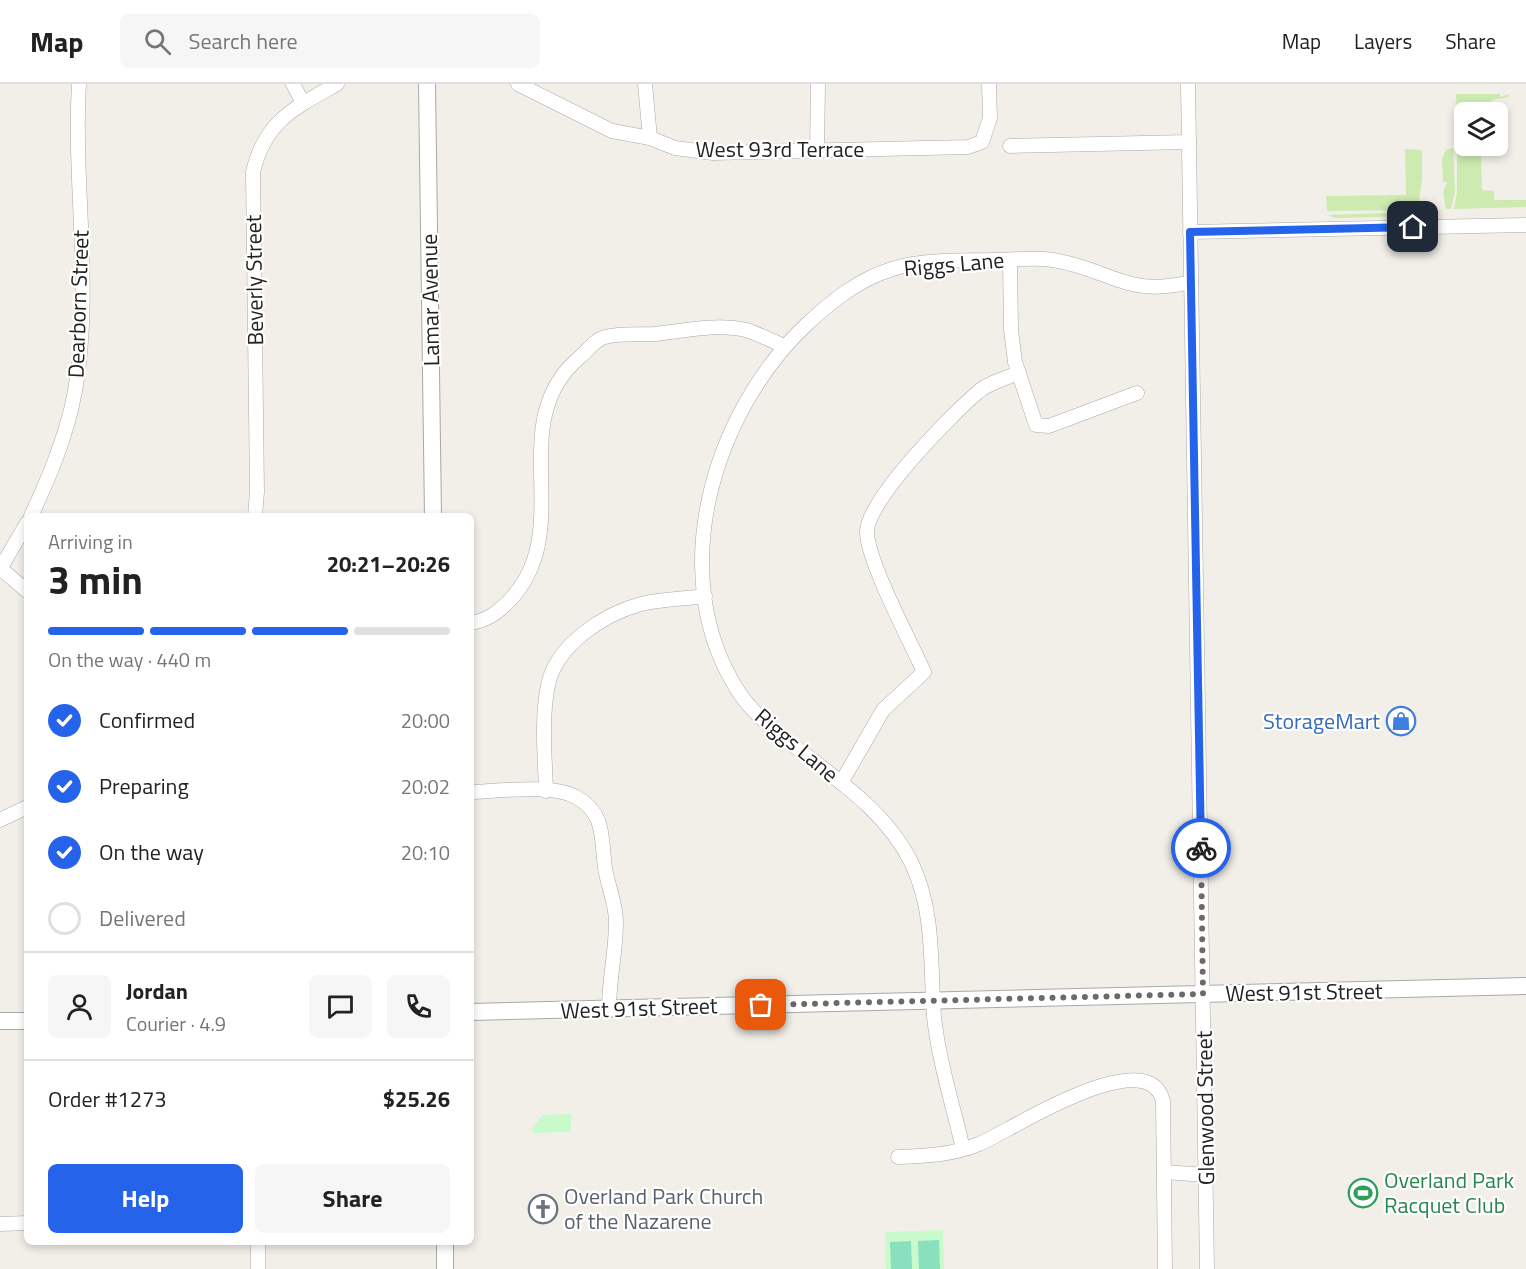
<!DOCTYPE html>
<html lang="en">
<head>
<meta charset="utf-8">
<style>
  :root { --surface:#fff; --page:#f6f6f6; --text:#222; --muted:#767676; --line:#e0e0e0; --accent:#2563eb }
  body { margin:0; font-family:"Titillium Web",sans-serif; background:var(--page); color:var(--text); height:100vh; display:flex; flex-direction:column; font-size:22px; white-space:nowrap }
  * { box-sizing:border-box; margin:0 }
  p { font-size:20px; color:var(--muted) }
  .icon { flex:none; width:33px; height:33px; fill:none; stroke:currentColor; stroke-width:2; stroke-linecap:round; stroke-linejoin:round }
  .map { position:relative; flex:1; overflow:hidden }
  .panel { position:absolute; left:24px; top:429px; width:450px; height:732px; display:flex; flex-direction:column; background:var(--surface); border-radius:9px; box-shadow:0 3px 9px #0003 }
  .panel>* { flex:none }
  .fabs { position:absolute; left:1454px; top:18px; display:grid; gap:12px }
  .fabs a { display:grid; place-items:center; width:54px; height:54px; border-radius:9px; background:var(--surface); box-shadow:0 3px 9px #0003; font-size:30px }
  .pin { position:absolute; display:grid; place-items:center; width:51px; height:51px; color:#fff; margin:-26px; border-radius:12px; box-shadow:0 3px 9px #0006 }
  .courier { position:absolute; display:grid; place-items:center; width:60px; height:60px; margin:-30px; border:4px solid #2563eb; border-radius:50%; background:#fff; color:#222; box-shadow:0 2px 8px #0007 }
  .head em { font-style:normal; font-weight:700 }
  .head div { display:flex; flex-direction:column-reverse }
  .head { display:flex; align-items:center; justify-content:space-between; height:102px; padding:0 24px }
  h1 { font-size:39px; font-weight:700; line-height:45px }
  .bar { display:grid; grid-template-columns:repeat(4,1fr); gap:9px 6px; align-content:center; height:72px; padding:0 24px }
  .bar i { height:8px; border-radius:4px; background:var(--line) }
  .bar .selected { background:var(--accent) }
  .bar p { grid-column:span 4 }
  .line { display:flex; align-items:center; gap:15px; padding:0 24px; border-top:2px solid var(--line) }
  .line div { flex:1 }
  .round { display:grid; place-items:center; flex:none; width:63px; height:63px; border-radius:9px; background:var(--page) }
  ol { padding:0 24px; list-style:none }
  li { display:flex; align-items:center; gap:18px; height:66px }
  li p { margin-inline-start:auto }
  li .icon { padding:6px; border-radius:50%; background:var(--accent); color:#fff; stroke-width:4 }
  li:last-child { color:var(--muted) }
  li i { width:33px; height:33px; border:3px solid var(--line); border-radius:50% }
  .cta { display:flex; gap:12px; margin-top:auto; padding:12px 24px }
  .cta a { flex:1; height:69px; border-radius:9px; background:var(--accent); color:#fff; font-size:24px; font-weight:700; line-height:69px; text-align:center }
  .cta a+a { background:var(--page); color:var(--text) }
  header { display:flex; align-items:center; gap:36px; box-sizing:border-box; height:84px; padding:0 30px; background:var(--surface); border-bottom:2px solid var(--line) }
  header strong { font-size:28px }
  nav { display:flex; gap:33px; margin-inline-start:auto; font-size:21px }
  .search { width:420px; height:54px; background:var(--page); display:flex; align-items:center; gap:15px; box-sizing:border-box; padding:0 21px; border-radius:9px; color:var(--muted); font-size:22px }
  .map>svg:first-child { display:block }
  .grass { fill:#cdebb0 }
  .park { fill:#c8facc }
  .pitch { fill:#88e0be }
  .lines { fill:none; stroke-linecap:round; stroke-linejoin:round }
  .minor-casing { stroke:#a9a9a9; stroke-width:15 }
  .tertiary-casing { stroke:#a9a9a9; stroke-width:18 }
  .minor { stroke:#fff; stroke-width:14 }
  .tertiary { stroke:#fff; stroke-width:16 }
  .done { stroke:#6b6a68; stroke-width:6; stroke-dasharray:0 10.8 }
  .route { stroke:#2563eb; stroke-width:8 }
  .labels { text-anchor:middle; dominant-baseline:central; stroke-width:4.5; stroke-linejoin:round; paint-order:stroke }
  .street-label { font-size:22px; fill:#222; stroke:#fff }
  .shop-label { font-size:22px; fill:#366cbe; stroke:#fff; text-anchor:end }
  .leisure-label { font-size:22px; fill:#27864d; stroke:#fff; text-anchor:start }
  .worship-label { font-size:22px; fill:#5b616d; stroke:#fff; text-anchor:start }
</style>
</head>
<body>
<header>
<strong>Map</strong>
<div class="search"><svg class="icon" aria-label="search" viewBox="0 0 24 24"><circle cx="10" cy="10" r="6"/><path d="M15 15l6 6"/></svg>Search here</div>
<nav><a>Map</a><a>Layers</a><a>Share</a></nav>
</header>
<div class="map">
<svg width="1526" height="1185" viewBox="0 0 1526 1185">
  <rect width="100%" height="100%" fill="#f2efe9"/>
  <!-- grass -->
  <g class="grass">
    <path d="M1456,10H1500V13L1509,10V13L1492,16L1490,26L1464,28V50H1457Z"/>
    <path d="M1453,64L1455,108L1451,125H1446L1443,108L1447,98H1443L1442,75L1446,66Z"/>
    <path d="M1457,64H1491L1490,69L1481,70L1482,106L1494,107V116H1526V123L1454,125L1457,108Z"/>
    <path d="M1405,65L1422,66V94L1418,126L1327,127L1326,112L1406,111Z"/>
    <path d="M1421,128L1423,129L1415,132L1334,134L1328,131Z"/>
  </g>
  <!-- park -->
  <g class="park">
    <path d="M571,1030V1048L533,1049L532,1044L543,1031Z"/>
    <path d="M943,1146L944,1185H886L885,1148Z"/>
  </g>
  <!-- pitch -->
  <g class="pitch">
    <path d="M939,1156L940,1185H919L918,1157Z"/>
    <path d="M911,1157L912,1185H891L890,1158Z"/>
  </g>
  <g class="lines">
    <!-- minor casing -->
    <g class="minor-casing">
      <g id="minor">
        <path d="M293,0L303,19"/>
        <path d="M518,0L612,47L650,54L675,64L713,69L968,63L982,58L990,34L989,0"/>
        <path d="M645,0L650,54"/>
        <path d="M1188,0L1207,1185"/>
        <path d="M1010,62L1189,58"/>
        <path d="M817,67L818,0"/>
        <path d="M1190,148L1526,141"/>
        <path d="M1010,176L1011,246L1015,278L1036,341L1049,342L1137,309"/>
        <path d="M31,432C50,392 67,351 75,307C93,206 73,102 79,0"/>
        <path d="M255,432L257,408L253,88C265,37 294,24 337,0"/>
        <path d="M0,484L27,507"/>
        <path d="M0,485L27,439"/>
        <path d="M471,539C488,536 497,529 509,517C579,445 501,339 580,273C587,267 596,255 605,253C620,249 639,251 655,250C683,247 718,239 746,246C759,250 772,257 784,262"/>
        <path d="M841,699L883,626L924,588C910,557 868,478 867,449C865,418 952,330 978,308C988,299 1006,294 1019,289"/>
        <path d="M546,707C545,674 541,635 548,601C556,561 604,530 641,520C662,515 684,515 705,512"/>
        <path d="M471,708C498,707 552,700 576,713C606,729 601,755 605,784C608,802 616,820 616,838C616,867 609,896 609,925"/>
        <path d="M0,736L27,723"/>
        <path d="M963,1065C953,1021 939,978 934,933C930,880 935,829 912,780C887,727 833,693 788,657C771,643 753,629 740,610C663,494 712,329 807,240C833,216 858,196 892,185C924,175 959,177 993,176C1013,176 1034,173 1053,176C1111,185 1124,214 1191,198"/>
        <path d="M898,1073C926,1072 952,1071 979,1060C1010,1047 1148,956 1163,1017L1165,1185"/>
        <path d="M1164,1088L1206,1091"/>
        <path d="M0,1140L27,1139"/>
        <path d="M258,1158V1185"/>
      </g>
    </g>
    <!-- tertiary casing -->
    <g class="tertiary-casing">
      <g id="tertiary">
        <path d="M427,0L433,432"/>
        <path d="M471,928L1526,902"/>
        <path d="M0,937H27"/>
        <path d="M445,1158V1185"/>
      </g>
    </g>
    <!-- minor -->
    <use href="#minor" class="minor"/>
    <!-- tertiary -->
    <use href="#tertiary" class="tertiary"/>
  </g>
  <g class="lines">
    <!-- done -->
    <path class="done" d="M761,921L1203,910L1201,764"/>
    <!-- route -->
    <path class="route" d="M1201,764L1190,148L1413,143"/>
  </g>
  <!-- icons -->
  <defs>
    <g id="shop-ring" transform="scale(1.5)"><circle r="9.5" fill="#fff" stroke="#3f7fe0" stroke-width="1.5"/><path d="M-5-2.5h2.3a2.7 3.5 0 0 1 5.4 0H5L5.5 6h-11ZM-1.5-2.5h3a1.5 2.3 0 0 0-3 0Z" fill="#3f7fe0"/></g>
    <g id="stadium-ring" transform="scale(1.5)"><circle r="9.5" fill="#fff" stroke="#2e9e5b" stroke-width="1.5"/><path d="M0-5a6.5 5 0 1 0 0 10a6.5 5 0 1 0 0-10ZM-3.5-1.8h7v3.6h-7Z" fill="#2e9e5b"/></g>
    <g id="church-ring" transform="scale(1.5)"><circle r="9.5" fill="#fff" stroke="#6b7280" stroke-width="1.5"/><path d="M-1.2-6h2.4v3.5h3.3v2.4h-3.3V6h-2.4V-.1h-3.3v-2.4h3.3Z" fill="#6b7280"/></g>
  </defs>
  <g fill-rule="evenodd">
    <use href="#shop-ring" x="1401" y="637"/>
    <use href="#stadium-ring" x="1363" y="1109"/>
    <use href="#church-ring" x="543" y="1125"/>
  </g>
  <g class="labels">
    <!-- street labels -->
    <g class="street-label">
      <text x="780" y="65">West 93rd Terrace</text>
      <text transform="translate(954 180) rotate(-5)">Riggs Lane</text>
      <text transform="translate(254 196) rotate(-91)">Beverly Street</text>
      <text transform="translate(430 216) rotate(-91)">Lamar Avenue</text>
      <text transform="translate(78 220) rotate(-88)">Dearborn Street</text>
      <text transform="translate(797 661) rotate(40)">Riggs Lane</text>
      <text transform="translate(1304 908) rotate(-1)">West 91st Street</text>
      <text transform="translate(639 924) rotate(-2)">West 91st Street</text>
      <text transform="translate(1205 1024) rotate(-91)">Glenwood Street</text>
    </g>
    <!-- shop labels -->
    <g class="shop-label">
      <text x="1380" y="637">StorageMart</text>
    </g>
    <!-- leisure labels -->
    <g class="leisure-label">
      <text x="1384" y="1096">Overland Park<tspan x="1384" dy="25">Racquet Club</tspan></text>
    </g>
    <!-- worship labels -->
    <g class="worship-label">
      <text x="564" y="1112">Overland Park Church<tspan x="564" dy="25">of the Nazarene</tspan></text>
    </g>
  </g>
</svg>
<div class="fabs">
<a><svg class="icon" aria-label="layers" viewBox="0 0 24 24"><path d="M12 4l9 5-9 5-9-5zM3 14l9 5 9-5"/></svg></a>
</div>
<div class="pin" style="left:761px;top:921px;background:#ea580c"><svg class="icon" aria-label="bag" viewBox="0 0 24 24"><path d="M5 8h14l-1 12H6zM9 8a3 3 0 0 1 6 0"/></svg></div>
<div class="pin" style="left:1413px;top:143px;background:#1f2937"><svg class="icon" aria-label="home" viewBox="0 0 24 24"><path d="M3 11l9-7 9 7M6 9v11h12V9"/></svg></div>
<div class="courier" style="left:1201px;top:764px"><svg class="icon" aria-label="bike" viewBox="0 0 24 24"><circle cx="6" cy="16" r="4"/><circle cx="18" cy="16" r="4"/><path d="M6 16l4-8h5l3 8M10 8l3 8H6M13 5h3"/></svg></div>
<section class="panel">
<div class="head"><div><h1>3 min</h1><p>Arriving in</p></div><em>20:21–20:26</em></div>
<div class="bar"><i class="selected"></i><i class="selected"></i><i class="selected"></i><i></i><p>On the way · 440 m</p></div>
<ol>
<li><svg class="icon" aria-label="check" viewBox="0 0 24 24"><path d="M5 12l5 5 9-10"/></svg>Confirmed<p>20:00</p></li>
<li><svg class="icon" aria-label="check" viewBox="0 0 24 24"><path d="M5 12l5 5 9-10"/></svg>Preparing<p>20:02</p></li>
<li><svg class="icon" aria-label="check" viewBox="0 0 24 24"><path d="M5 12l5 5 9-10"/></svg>On the way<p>20:10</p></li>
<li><i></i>Delivered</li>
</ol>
<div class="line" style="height:108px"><a class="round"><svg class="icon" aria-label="person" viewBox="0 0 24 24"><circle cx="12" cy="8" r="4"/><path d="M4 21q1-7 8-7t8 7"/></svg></a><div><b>Jordan</b><p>Courier · 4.9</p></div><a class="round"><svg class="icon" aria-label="chat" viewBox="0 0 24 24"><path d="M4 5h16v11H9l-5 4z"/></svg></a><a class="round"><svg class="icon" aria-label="phone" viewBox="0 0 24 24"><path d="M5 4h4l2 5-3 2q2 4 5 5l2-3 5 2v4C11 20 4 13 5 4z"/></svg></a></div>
<div class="line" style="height:78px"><div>Order #1273</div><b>$25.26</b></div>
<div class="cta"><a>Help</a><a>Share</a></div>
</section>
</div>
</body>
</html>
